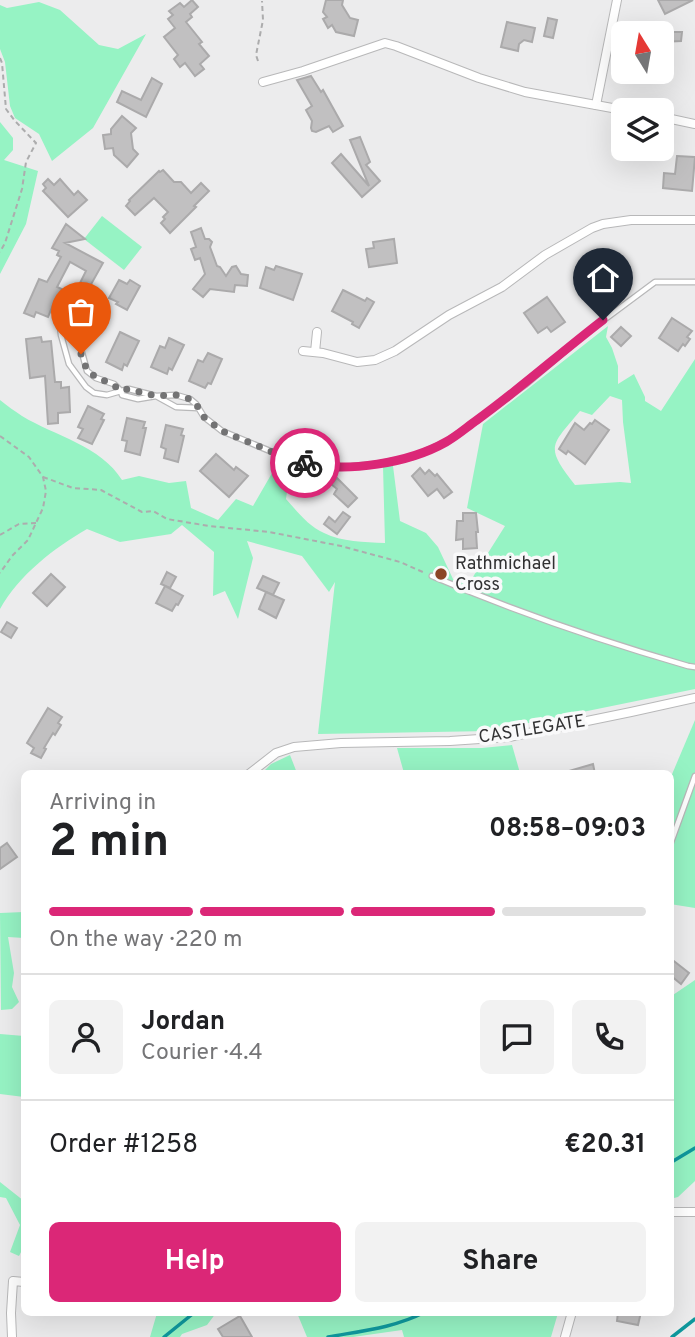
<!DOCTYPE html>
<html lang="en">
<head>
<meta charset="utf-8">
<style>
  :root { --surface:#fff; --page:#f2f2f2; --text:#202124; --muted:#757577; --line:#e0e0e0; --accent:#db2777 }
  body { margin:0; font-family:Overpass,sans-serif; background:var(--page); color:var(--text); height:100vh; display:flex; flex-direction:column; font-size:26px; white-space:nowrap }
  * { box-sizing:border-box; margin:0 }
  p { font-size:23px; color:var(--muted) }
  .icon { flex:none; width:38px; height:38px; fill:none; stroke:currentColor; stroke-width:2; stroke-linecap:round; stroke-linejoin:round }
  .map { position:relative; flex:1; overflow:hidden }
  .panel { position:absolute; left:21px; top:770px; width:653px; height:546px; display:flex; flex-direction:column; background:var(--surface); border-radius:10px; box-shadow:0 7px 28px #0002 }
  .panel>* { flex:none }
  .needle { width:46px; rotate:349deg }
  .fabs { position:absolute; left:611px; top:21px; display:grid; gap:14px }
  .fabs a { display:grid; place-items:center; width:63px; height:63px; border-radius:10px; background:var(--surface); box-shadow:0 7px 28px #0002; font-size:35px }
  .pin { position:absolute; display:grid; place-items:center; width:60px; height:60px; color:#fff; margin:-72px -30px; border-radius:50% 50% 50% 0; rotate:-45deg; box-shadow:0 0 7px #0007 }
  .pin .icon { rotate:45deg }
  .courier { position:absolute; display:grid; place-items:center; width:70px; height:70px; margin:-35px; border:5px solid #db2777; border-radius:50%; background:#fff; color:#222; box-shadow:0 2px 9px #0007 }
  .summary em { font-style:normal; font-weight:700 }
  .summary div { display:flex; flex-direction:column-reverse }
  .summary { display:flex; align-items:center; justify-content:space-between; height:119px; padding:0 28px }
  h1 { font-size:46px; font-weight:700; line-height:52px }
  .bar { display:grid; grid-template-columns:repeat(4,1fr); gap:10px 7px; align-content:center; height:84px; padding:0 28px }
  .bar i { height:9px; border-radius:5px; background:var(--line) }
  .bar .selected { background:var(--accent) }
  .bar p { grid-column:span 4 }
  .line { display:flex; align-items:center; gap:18px; padding:0 28px; border-top:2px solid var(--line) }
  .line div { flex:1 }
  .round { display:grid; place-items:center; flex:none; width:74px; height:74px; border-radius:10px; background:var(--page) }
  .action { display:flex; gap:14px; margin-top:auto; padding:14px 28px }
  .action a { flex:1; height:80px; border-radius:10px; background:var(--accent); color:#fff; font-size:28px; font-weight:700; line-height:80px; text-align:center }
  .action a+a { background:var(--page); color:var(--text) }
  .map>svg:first-child { display:block }
  .green { fill:#96f3c4; fill-rule:evenodd }
  .lines { fill:none; stroke-linecap:round; stroke-linejoin:round }
  .stream { stroke:#0f989d; stroke-width:3.5 }
  .building { fill:#c1c0c1; stroke:#abaaab; stroke-width:2 }
  .lane-casing { stroke:#b8b8b9; stroke-width:7 }
  .street-casing { stroke:#b8b8b9; stroke-width:10 }
  .path { stroke:#acacad; stroke-width:2; stroke-dasharray:5 3.5; stroke-linecap:butt }
  .lane { stroke:#fff; stroke-width:4.5 }
  .street { stroke:#fff; stroke-width:8 }
  .done { stroke:#737374; stroke-width:7; stroke-dasharray:0 12.6 }
  .route { stroke:#db2777; stroke-width:9 }
  .poi-dot { fill:#8c4425; stroke:#f9f9fa; stroke-width:2.5 }
  .labels { text-anchor:middle; dominant-baseline:central; stroke-width:7; stroke-linejoin:round; paint-order:stroke }
  .poi-label { font-size:18px; fill:#323233; stroke:#f9f9fa; text-anchor:start }
  .street-label { font-size:18px; fill:#323233; stroke:#f9f9fa }
</style>
</head>
<body>
<div class="map">
<svg width="695" height="1337" viewBox="0 0 695 1337">
  <rect width="100%" height="100%" fill="#ececed"/>
  <!-- green -->
  <g class="green">
    <path d="M39,2L60,10L99,45L118,49L146,34L93,128L52,161L39,134L15,118L10,106L5,62L0,49V5L7,8Z"/>
    <path d="M0,122L13,138V150L4,160L38,171L26,224L0,274Z"/>
    <path d="M102,216L142,247L124,270L84,239Z"/>
    <path d="M608,326L606,337L612,348L618,366V384L634,374L645,397V401L661,411L695,359V689L490,731L318,734L335,582L329,592L302,556L247,541L253,558L238,619L225,591L213,596L214,552L182,525L171,534L120,542L87,529C53,549 20,574 0,609V400C7,406 15,411 22,416C55,436 101,446 122,480L139,476L169,483L186,481L191,508L218,520L236,499L253,506L279,461L290,470L286,499C297,511 308,526 324,533C342,542 364,542 385,543L383,466H393L400,521L426,533L438,547L453,579L471,580L505,526L467,508L483,424ZM610,396L622,400L623,422L631,483L620,482L575,485C545,446 550,447 580,411L592,415Z"/>
    <path d="M695,720V908L670,904V779Z"/>
    <path d="M512,745L520,773H404L397,748H482Z"/>
    <path d="M290,755L297,773H262L271,764Z"/>
    <path d="M24,912V938L8,937L14,973L12,987L19,1002L12,1009L1,1010L0,913Z"/>
    <path d="M695,980V1181L678,1197L670,1199V997Z"/>
    <path d="M0,1034L24,1036V1097L0,1094Z"/>
    <path d="M0,1182L24,1201V1246L19,1256L10,1252L20,1225L6,1198L0,1197Z"/>
    <path d="M157,1313V1312L216,1313L207,1325L182,1334L180,1337H150Z"/>
    <path d="M297,1313V1312L558,1313L551,1337H404L402,1330L353,1337H307Z"/>
  </g>
  <g class="lines">
    <!-- stream -->
    <g class="stream">
      <path d="M670,1163L695,1148"/>
      <path d="M164,1337L195,1312"/>
      <path d="M328,1337C361,1331 394,1328 425,1312"/>
      <path d="M672,1337L695,1319"/>
    </g>
  </g>
  <!-- building -->
  <g class="building">
    <path d="M192,0L198,7L190,14L192,17L186,22L202,42L199,44L209,56L200,64L204,69L195,76L185,63L180,67L174,59L178,55L164,37L175,28L168,19L173,15L169,11L180,3L184,7Z"/>
    <path d="M326,0H343L342,5L350,18L358,20L354,36L336,32L332,25L328,28L323,19L327,17L323,12Z"/>
    <path d="M658,0H693L665,14Z"/>
    <path d="M548,18L557,20L553,38L544,36Z"/>
    <path d="M507,22L535,28L532,42L524,40L519,44L518,51L501,47Z"/>
    <path d="M661,32H682L681,41L662,42Z"/>
    <path d="M311,76L321,92L323,90L343,126L333,132L329,126L316,132L312,131L311,128L312,121L306,110L312,106L297,80Z"/>
    <path d="M152,78L162,84L146,117L117,102L122,91L141,100Z"/>
    <path d="M122,116L136,128L131,133L133,149L138,154L127,167L114,155L113,148L105,149L103,135L111,134V129Z"/>
    <path d="M360,137L370,162L366,165L380,181L362,197L332,163L341,154L369,186L350,140Z"/>
    <path d="M677,156L695,157L692,191L663,188L664,173L675,174Z"/>
    <path d="M163,170L174,182H181L191,193L201,183L209,191L194,206L196,207L170,233L161,223L165,219L163,217L168,212L154,198L135,215L126,206L130,201L129,200L159,171L160,172Z"/>
    <path d="M48,179L54,185L60,179L74,195L78,191L87,200L68,217L43,191L46,188L43,184Z"/>
    <path d="M66,224L85,239L65,243L103,263L89,288L80,283L86,271L70,262L57,287L73,294L68,304L56,298L48,317L36,312L34,317L24,313L39,279L47,282L61,257L57,255L59,251L52,248Z"/>
    <path d="M201,228L205,239H209L212,242L210,247L217,266L220,267L226,276L232,267L236,266L241,274L248,275L247,286L235,285L234,292L210,289L203,297L193,289L205,274L200,258L195,260L191,249L196,247L191,232Z"/>
    <path d="M394,239L397,263L369,267L366,249L374,248L373,242Z"/>
    <path d="M276,266L302,274L293,300L260,288L266,267L274,270Z"/>
    <path d="M119,280L127,284L130,280L140,286L127,310L116,304L118,302L109,298Z"/>
    <path d="M343,290L365,301L367,298L374,302L359,328L352,324L353,322L332,311Z"/>
    <path d="M547,297L565,322L551,332L547,327L538,333L524,313Z"/>
    <path d="M672,318L692,331L687,337L690,339L685,346L683,344L678,351L659,338Z"/>
    <path d="M621,327L631,336L621,346L611,337Z"/>
    <path d="M120,332L139,341L127,366L124,364L122,370L106,362Z"/>
    <path d="M41,337L42,342L51,341L55,382H61V388L69,387L70,412L58,413V423L48,424L45,376L30,378L26,339Z"/>
    <path d="M169,338L184,345L172,370L169,368L167,374L151,367L160,346L165,348Z"/>
    <path d="M208,353L222,359L211,384L208,383L205,388L189,381L198,360L203,362Z"/>
    <path d="M88,406L104,414L101,419L104,420L92,444L78,438L83,429L78,427Z"/>
    <path d="M127,418L145,422L143,428H146L140,455L125,451L127,441L122,440Z"/>
    <path d="M595,420L609,430L585,464L568,451L566,454L559,449L575,423L584,430L590,423L592,424Z"/>
    <path d="M166,425L183,429L181,435L184,436L178,462L164,458L166,449L161,447Z"/>
    <path d="M216,454L234,470L236,467L248,476L229,497L200,471Z"/>
    <path d="M420,468L425,474L429,470L435,476L437,474L452,492L444,498L437,489L428,496L412,476Z"/>
    <path d="M337,478L357,498L348,507L334,494L337,489L331,484Z"/>
    <path d="M343,512L350,517L337,534L324,524L329,517L335,522Z"/>
    <path d="M463,513H476L478,532H476L477,548L463,549V539L456,540L457,521H463Z"/>
    <path d="M167,572L176,577L170,588L161,584Z"/>
    <path d="M51,574L65,587L47,606L33,593Z"/>
    <path d="M263,576L279,583L273,595L257,588Z"/>
    <path d="M165,586L183,596L178,605L176,604L172,611L156,603Z"/>
    <path d="M266,592L284,600L276,618L259,609Z"/>
    <path d="M7,622L17,628L11,638L1,632Z"/>
    <path d="M48,708L62,717L58,723L61,725L55,735L53,733L44,748L46,749L41,758L31,753L34,748L27,743Z"/>
    <path d="M593,764L595,774H569V771Z"/>
    <path d="M7,843L17,857L0,869V848Z"/>
    <path d="M670,958L689,973L681,984L670,975Z"/>
    <path d="M618,1312H641L638,1325L617,1321Z"/>
    <path d="M240,1316L252,1337H223L218,1329Z"/>
  </g>
  <g class="lines">
    <!-- lane casing -->
    <g class="lane-casing">
      <g id="lane">
        <path d="M198,408L176,407L156,396L138,399L122,395L121,391L114,384L96,378L87,371L81,349L85,327L82,321L76,317H71L62,321L60,325L61,335L69,364L86,387L94,393L107,395L121,391L129,389L156,396L176,395L190,399L196,404L204,417L222,431L282,456L311,464L340,467L377,464L412,457L446,442L489,411L525,385L585,334L655,282H695"/>
        <path d="M432,576C516,612 601,641 688,666L695,667"/>
        <path d="M670,845L695,776"/>
      </g>
    </g>
    <!-- street casing -->
    <g class="street-casing">
      <g id="street">
        <path d="M263,82L303,71L385,43L396,46L479,78L525,92L623,110"/>
        <path d="M596,105L617,0"/>
        <path d="M662,117L695,124"/>
        <path d="M303,351L323,353L357,362L375,360L395,351L449,315L502,287L545,255L592,228L603,224L631,220H695"/>
        <path d="M315,352L317,332"/>
        <path d="M249,774L276,753L294,747L341,743L450,741L509,737L631,712L695,698"/>
        <path d="M670,1212H695"/>
        <path d="M12,1337L11,1313L13,1281L24,1282"/>
        <path d="M565,1337L572,1312"/>
      </g>
    </g>
    <!-- path -->
    <g class="path">
      <path d="M0,58L2,63L6,109L15,121L36,143L26,162L22,189L5,243L0,252"/>
      <path d="M258,61L256,55L263,20L262,1"/>
      <path d="M0,436L29,457L43,477L46,491L43,508L28,540L12,556L0,573"/>
      <path d="M43,477L73,488L101,490L142,512L153,511L167,519L209,526L269,532L341,546L400,562L425,573"/>
      <path d="M0,535L19,524L36,523"/>
    </g>
    <!-- lane -->
    <use href="#lane" class="lane"/>
    <!-- street -->
    <use href="#street" class="street"/>
  </g>
  <g class="lines">
    <!-- done -->
    <path class="done" d="M81,354C89,384 102,374 121,391L128,389L156,396L176,395L190,399L196,404L204,417L222,431L282,456L305,463"/>
    <!-- route -->
    <path class="route" d="M305,463C347,473 409,463 446,442C457,436 467,427 477,420C520,389 560,353 603,320"/>
  </g>
  <!-- markers -->
  <circle class="poi-dot" cx="441" cy="574" r="7"/>
  <g class="labels">
    <!-- poi labels -->
    <g class="poi-label">
      <text x="455" y="564">Rathmichael<tspan x="455" dy="21">Cross</tspan></text>
    </g>
    <!-- street labels -->
    <g class="street-label">
      <text transform="translate(532 730) rotate(-9)">CASTLEGATE</text>
    </g>
  </g>
</svg>
<div class="fabs">
<a><svg class="needle" viewBox="-14 -14 28 28"><path d="M0-13l5 13h-10z" fill="#e53935"/><path d="M0 13l5-13h-10z" fill="#757577"/></svg></a>
<a><svg class="icon" aria-label="layers" viewBox="0 0 24 24"><path d="M12 4l9 5-9 5-9-5zM3 14l9 5 9-5"/></svg></a>
</div>
<div class="pin" style="left:81px;top:354px;background:#ea580c"><svg class="icon" aria-label="bag" viewBox="0 0 24 24"><path d="M5 8h14l-1 12H6zM9 8a3 3 0 0 1 6 0"/></svg></div>
<div class="pin" style="left:603px;top:320px;background:#1f2937"><svg class="icon" aria-label="home" viewBox="0 0 24 24"><path d="M3 11l9-7 9 7M6 9v11h12V9"/></svg></div>
<div class="courier" style="left:305px;top:463px"><svg class="icon" aria-label="bike" viewBox="0 0 24 24"><circle cx="6" cy="16" r="4"/><circle cx="18" cy="16" r="4"/><path d="M6 16l4-8h5l3 8M10 8l3 8H6M13 5h3"/></svg></div>
<section class="panel">
<div class="summary"><div><h1>2 min</h1><p>Arriving in</p></div><em>08:58–09:03</em></div>
<div class="bar"><i class="selected"></i><i class="selected"></i><i class="selected"></i><i></i><p>On the way · 220 m</p></div>
<div class="line" style="height:126px"><a class="round"><svg class="icon" aria-label="person" viewBox="0 0 24 24"><circle cx="12" cy="8" r="4"/><path d="M4 21q1-7 8-7t8 7"/></svg></a><div><b>Jordan</b><p>Courier · 4.4</p></div><a class="round"><svg class="icon" aria-label="chat" viewBox="0 0 24 24"><path d="M4 5h16v11H9l-5 4z"/></svg></a><a class="round"><svg class="icon" aria-label="phone" viewBox="0 0 24 24"><path d="M5 4h4l2 5-3 2q2 4 5 5l2-3 5 2v4C11 20 4 13 5 4z"/></svg></a></div>
<div class="line" style="height:91px"><div>Order #1258</div><b>€20.31</b></div>
<div class="action"><a>Help</a><a>Share</a></div>
</section>
</div>
</body>
</html>
